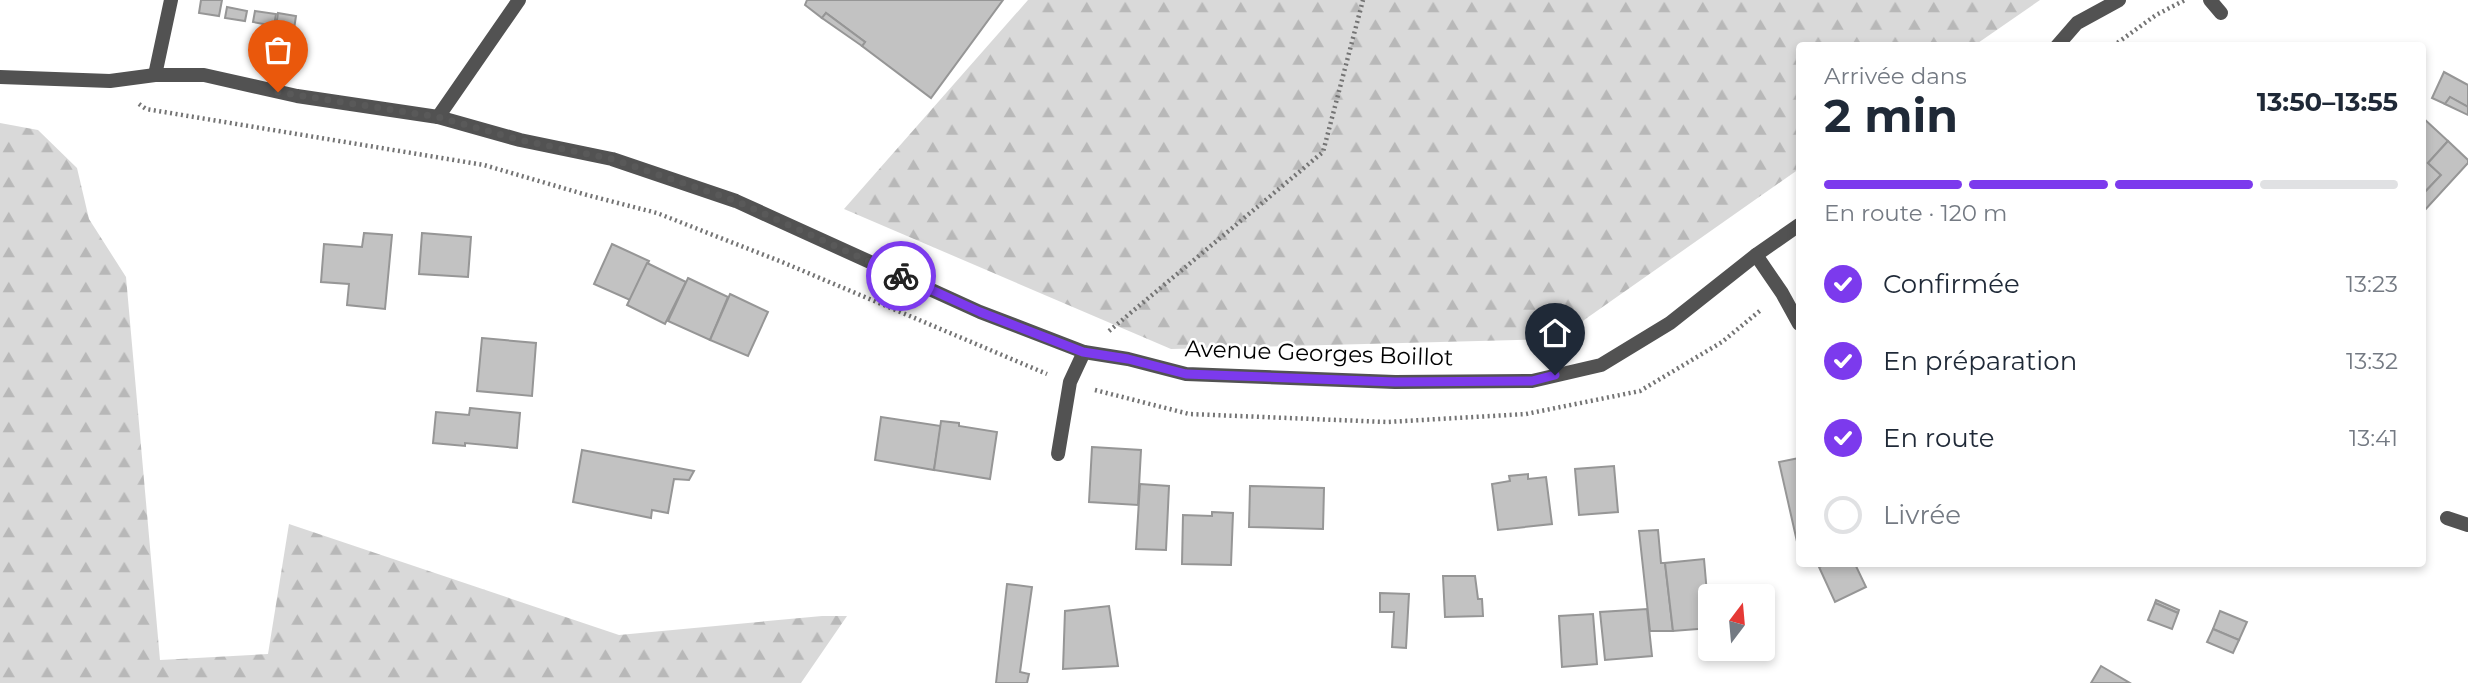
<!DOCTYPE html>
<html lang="fr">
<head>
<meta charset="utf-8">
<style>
  :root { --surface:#fff; --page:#f2f2f3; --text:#1f2937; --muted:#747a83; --line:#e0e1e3; --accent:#7c3aed }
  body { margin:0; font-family:Montserrat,sans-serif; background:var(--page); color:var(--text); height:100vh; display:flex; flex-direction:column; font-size:26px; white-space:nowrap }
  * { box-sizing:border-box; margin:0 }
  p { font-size:23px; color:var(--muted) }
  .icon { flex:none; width:38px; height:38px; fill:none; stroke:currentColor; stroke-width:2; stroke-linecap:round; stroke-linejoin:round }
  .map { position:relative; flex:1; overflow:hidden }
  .panel { position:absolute; left:1796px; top:42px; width:630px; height:525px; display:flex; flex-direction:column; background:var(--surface); border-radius:7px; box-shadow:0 4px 10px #0003 }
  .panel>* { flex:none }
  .needle { width:46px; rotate:16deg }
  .buttons { position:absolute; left:1698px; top:584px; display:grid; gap:14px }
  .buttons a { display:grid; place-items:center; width:77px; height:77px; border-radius:7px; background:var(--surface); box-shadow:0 4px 10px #0003; font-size:35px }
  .pin { position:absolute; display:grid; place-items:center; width:60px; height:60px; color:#fff; margin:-72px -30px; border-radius:50% 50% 50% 0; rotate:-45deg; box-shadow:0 0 7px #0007 }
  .pin .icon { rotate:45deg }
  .courier { position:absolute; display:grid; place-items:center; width:70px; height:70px; margin:-35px; border:5px solid #7c3aed; border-radius:50%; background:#fff; color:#222; box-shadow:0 2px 9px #0007 }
  .summary em { font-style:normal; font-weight:700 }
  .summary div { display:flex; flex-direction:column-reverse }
  .summary { display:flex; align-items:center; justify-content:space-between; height:119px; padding:0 28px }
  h1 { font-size:46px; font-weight:700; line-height:52px }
  .bar { display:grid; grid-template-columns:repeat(4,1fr); gap:10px 7px; align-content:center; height:84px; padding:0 28px }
  .bar i { height:9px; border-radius:5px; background:var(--line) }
  .bar .current { background:var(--accent) }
  .bar p { grid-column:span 4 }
  ol { padding:0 28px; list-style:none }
  li { display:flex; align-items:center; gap:21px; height:77px }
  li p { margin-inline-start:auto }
  li .icon { padding:7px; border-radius:50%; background:var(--accent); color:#fff; stroke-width:4 }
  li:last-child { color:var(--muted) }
  li i { width:38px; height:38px; border:4px solid var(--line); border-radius:50% }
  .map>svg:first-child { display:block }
  .forest { fill:url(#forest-firs) }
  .building { fill:#c2c2c2; stroke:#969696; stroke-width:2 }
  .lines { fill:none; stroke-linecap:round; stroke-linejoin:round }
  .path { stroke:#747474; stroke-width:4.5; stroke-dasharray:2 3.5; stroke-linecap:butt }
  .lane { stroke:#525252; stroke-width:14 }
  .street { stroke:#525252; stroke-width:14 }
  .done { stroke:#595959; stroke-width:7; stroke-dasharray:0 12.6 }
  .route { stroke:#7c3aed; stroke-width:9 }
  .labels { text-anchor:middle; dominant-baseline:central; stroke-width:5; stroke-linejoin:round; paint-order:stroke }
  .street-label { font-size:23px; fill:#000; stroke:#fff }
</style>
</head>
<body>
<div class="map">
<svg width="2468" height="683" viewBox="0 0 2468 683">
  <defs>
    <pattern id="forest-firs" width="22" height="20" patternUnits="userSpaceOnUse" patternTransform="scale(1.75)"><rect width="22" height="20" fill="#d9d9d9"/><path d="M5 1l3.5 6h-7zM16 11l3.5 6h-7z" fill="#b8b8b8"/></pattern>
  </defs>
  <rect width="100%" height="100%" fill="#fff"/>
  <!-- forest -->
  <g class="forest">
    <path d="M1028,0H2040L1975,45L1799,46V169L1557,339L1171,349L844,209Z"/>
    <path d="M0,123L38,130L77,168L89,219L126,277L160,660L268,654L289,524L619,635L822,616H847L801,683H0Z"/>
  </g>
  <!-- building -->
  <g class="building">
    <path d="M201,0H222L219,16L199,13Z"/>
    <path d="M807,0H1003L931,98L862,46L865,42L826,13L822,18L805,5Z"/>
    <path d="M227,7L247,11L245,21L225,18Z"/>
    <path d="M255,11L276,14L274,26L253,22Z"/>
    <path d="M278,13L296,16L294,29L276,26Z"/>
    <path d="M826,13L865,42L862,46L822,18Z"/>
    <path d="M2444,72L2468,85V107L2450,97L2445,104L2432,98Z"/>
    <path d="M2450,97L2468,107V115L2445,104Z"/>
    <path d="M2422,117L2448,141L2428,163L2441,175L2422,195Z"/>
    <path d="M2448,141L2468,160V163L2424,211L2422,195L2441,175L2428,163Z"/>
    <path d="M364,233L392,235L385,309L347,305L349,284L321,282L324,244L362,247Z"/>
    <path d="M422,233L471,237L468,277L419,274Z"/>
    <path d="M612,244L649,261L630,300L594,284Z"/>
    <path d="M647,263L686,282L665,324L627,305Z"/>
    <path d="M688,278L728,297L710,340L668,321Z"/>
    <path d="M730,294L768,312L748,356L710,340Z"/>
    <path d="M482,338L536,343L532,396L477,391Z"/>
    <path d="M470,408L520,413L517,448L465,443V446L433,443L436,412L469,415Z"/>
    <path d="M881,417L941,426L934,470L875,460Z"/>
    <path d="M941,421L959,423V426L997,432L990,479L934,470Z"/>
    <path d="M1092,447L1141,450L1138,505L1089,502Z"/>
    <path d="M582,450L694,471L689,480L674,479L668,513L652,510L651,518L573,502Z"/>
    <path d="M1799,458V546H1798L1779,462Z"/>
    <path d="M1614,466L1618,512L1579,515L1575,469Z"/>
    <path d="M1528,474V479L1546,477L1552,524L1498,530L1492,484L1510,481L1509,476Z"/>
    <path d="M1140,484L1169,486L1166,550L1136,549Z"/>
    <path d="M1250,486L1324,488L1323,529L1249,527Z"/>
    <path d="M1212,512L1233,513L1231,565L1182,564L1183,515L1212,516Z"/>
    <path d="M1658,530L1661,563H1665L1673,631H1650L1639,531Z"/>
    <path d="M1704,559L1710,628L1673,631L1665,563Z"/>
    <path d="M1827,564H1855L1866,587L1835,602L1819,567Z"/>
    <path d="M1443,576H1475L1478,599H1482L1483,616L1445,617Z"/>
    <path d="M1007,584L1032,587L1020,672L1029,674L1027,683H996Z"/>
    <path d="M1380,593L1409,594L1406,648L1392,647L1394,612H1380Z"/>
    <path d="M2156,600L2179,610L2178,613L2155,603Z"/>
    <path d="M2155,603L2178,613L2172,629L2148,620Z"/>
    <path d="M1109,606L1118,666L1063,669L1065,611Z"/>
    <path d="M1647,609L1652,656L1605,660L1600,612Z"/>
    <path d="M2220,611L2247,622L2239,640L2213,629Z"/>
    <path d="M1593,614L1597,664L1562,667L1559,616Z"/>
    <path d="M2213,629L2239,640L2233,653L2207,642Z"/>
    <path d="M2101,666L2130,683H2091Z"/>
  </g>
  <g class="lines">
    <!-- path -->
    <g class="path">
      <path d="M2113,46L2156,15L2185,0"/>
      <path d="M139,104L146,109L484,165L587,195L657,213L782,262L1047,374"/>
      <path d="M1109,331L1323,152L1363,0"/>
      <path d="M1095,390L1189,414L1387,422L1526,414L1640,391L1722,342L1762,309"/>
    </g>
    <!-- lane -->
    <g class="lane">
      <path d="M2210,0L2221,13"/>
      <path d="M155,75L171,0"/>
      <path d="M1756,255L1782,293L1799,324"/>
      <path d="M1058,454L1070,382L1084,352"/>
      <path d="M2447,518L2468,525"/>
    </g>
    <!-- street -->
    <g class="street">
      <path d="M2057,46L2077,23L2119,0"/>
      <path d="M0,77L110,81L155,75H204L297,96L438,117L520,140L612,159L736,201L980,312L1084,352L1128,359L1186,374L1395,382L1532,381L1601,365L1670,323L1756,255L1799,225"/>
      <path d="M438,117L519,0"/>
    </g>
  </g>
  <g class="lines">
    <!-- done -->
    <path class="done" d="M278,92L438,117L520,140L612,159L736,201L901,276"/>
    <!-- route -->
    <path class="route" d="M901,276L980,312L1083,352L1128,359L1186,374L1395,382L1532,381L1555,375"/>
  </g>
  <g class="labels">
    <!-- street labels -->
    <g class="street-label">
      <text transform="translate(1319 353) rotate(2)">Avenue Georges Boillot</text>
    </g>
  </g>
</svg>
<div class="buttons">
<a><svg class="needle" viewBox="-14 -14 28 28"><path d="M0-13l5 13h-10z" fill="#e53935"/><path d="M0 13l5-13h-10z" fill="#747a83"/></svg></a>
</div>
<div class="pin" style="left:278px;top:92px;background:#ea580c"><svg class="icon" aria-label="bag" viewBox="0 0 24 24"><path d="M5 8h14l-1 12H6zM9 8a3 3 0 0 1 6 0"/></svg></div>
<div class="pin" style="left:1555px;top:375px;background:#1f2937"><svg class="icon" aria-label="home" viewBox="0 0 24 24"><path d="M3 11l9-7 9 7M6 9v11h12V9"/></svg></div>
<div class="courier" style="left:901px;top:276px"><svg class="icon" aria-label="bike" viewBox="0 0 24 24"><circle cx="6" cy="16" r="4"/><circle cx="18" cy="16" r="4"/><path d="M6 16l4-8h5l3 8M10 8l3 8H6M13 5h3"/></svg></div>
<section class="panel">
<div class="summary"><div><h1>2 min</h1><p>Arrivée dans</p></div><em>13:50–13:55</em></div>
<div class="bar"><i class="current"></i><i class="current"></i><i class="current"></i><i></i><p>En route · 120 m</p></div>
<ol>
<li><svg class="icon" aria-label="check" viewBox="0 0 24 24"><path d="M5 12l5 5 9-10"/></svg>Confirmée<p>13:23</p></li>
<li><svg class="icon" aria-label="check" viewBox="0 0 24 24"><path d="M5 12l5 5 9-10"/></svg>En préparation<p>13:32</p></li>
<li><svg class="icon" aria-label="check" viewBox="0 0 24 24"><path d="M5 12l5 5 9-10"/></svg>En route<p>13:41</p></li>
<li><i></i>Livrée</li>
</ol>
</section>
</div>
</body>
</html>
